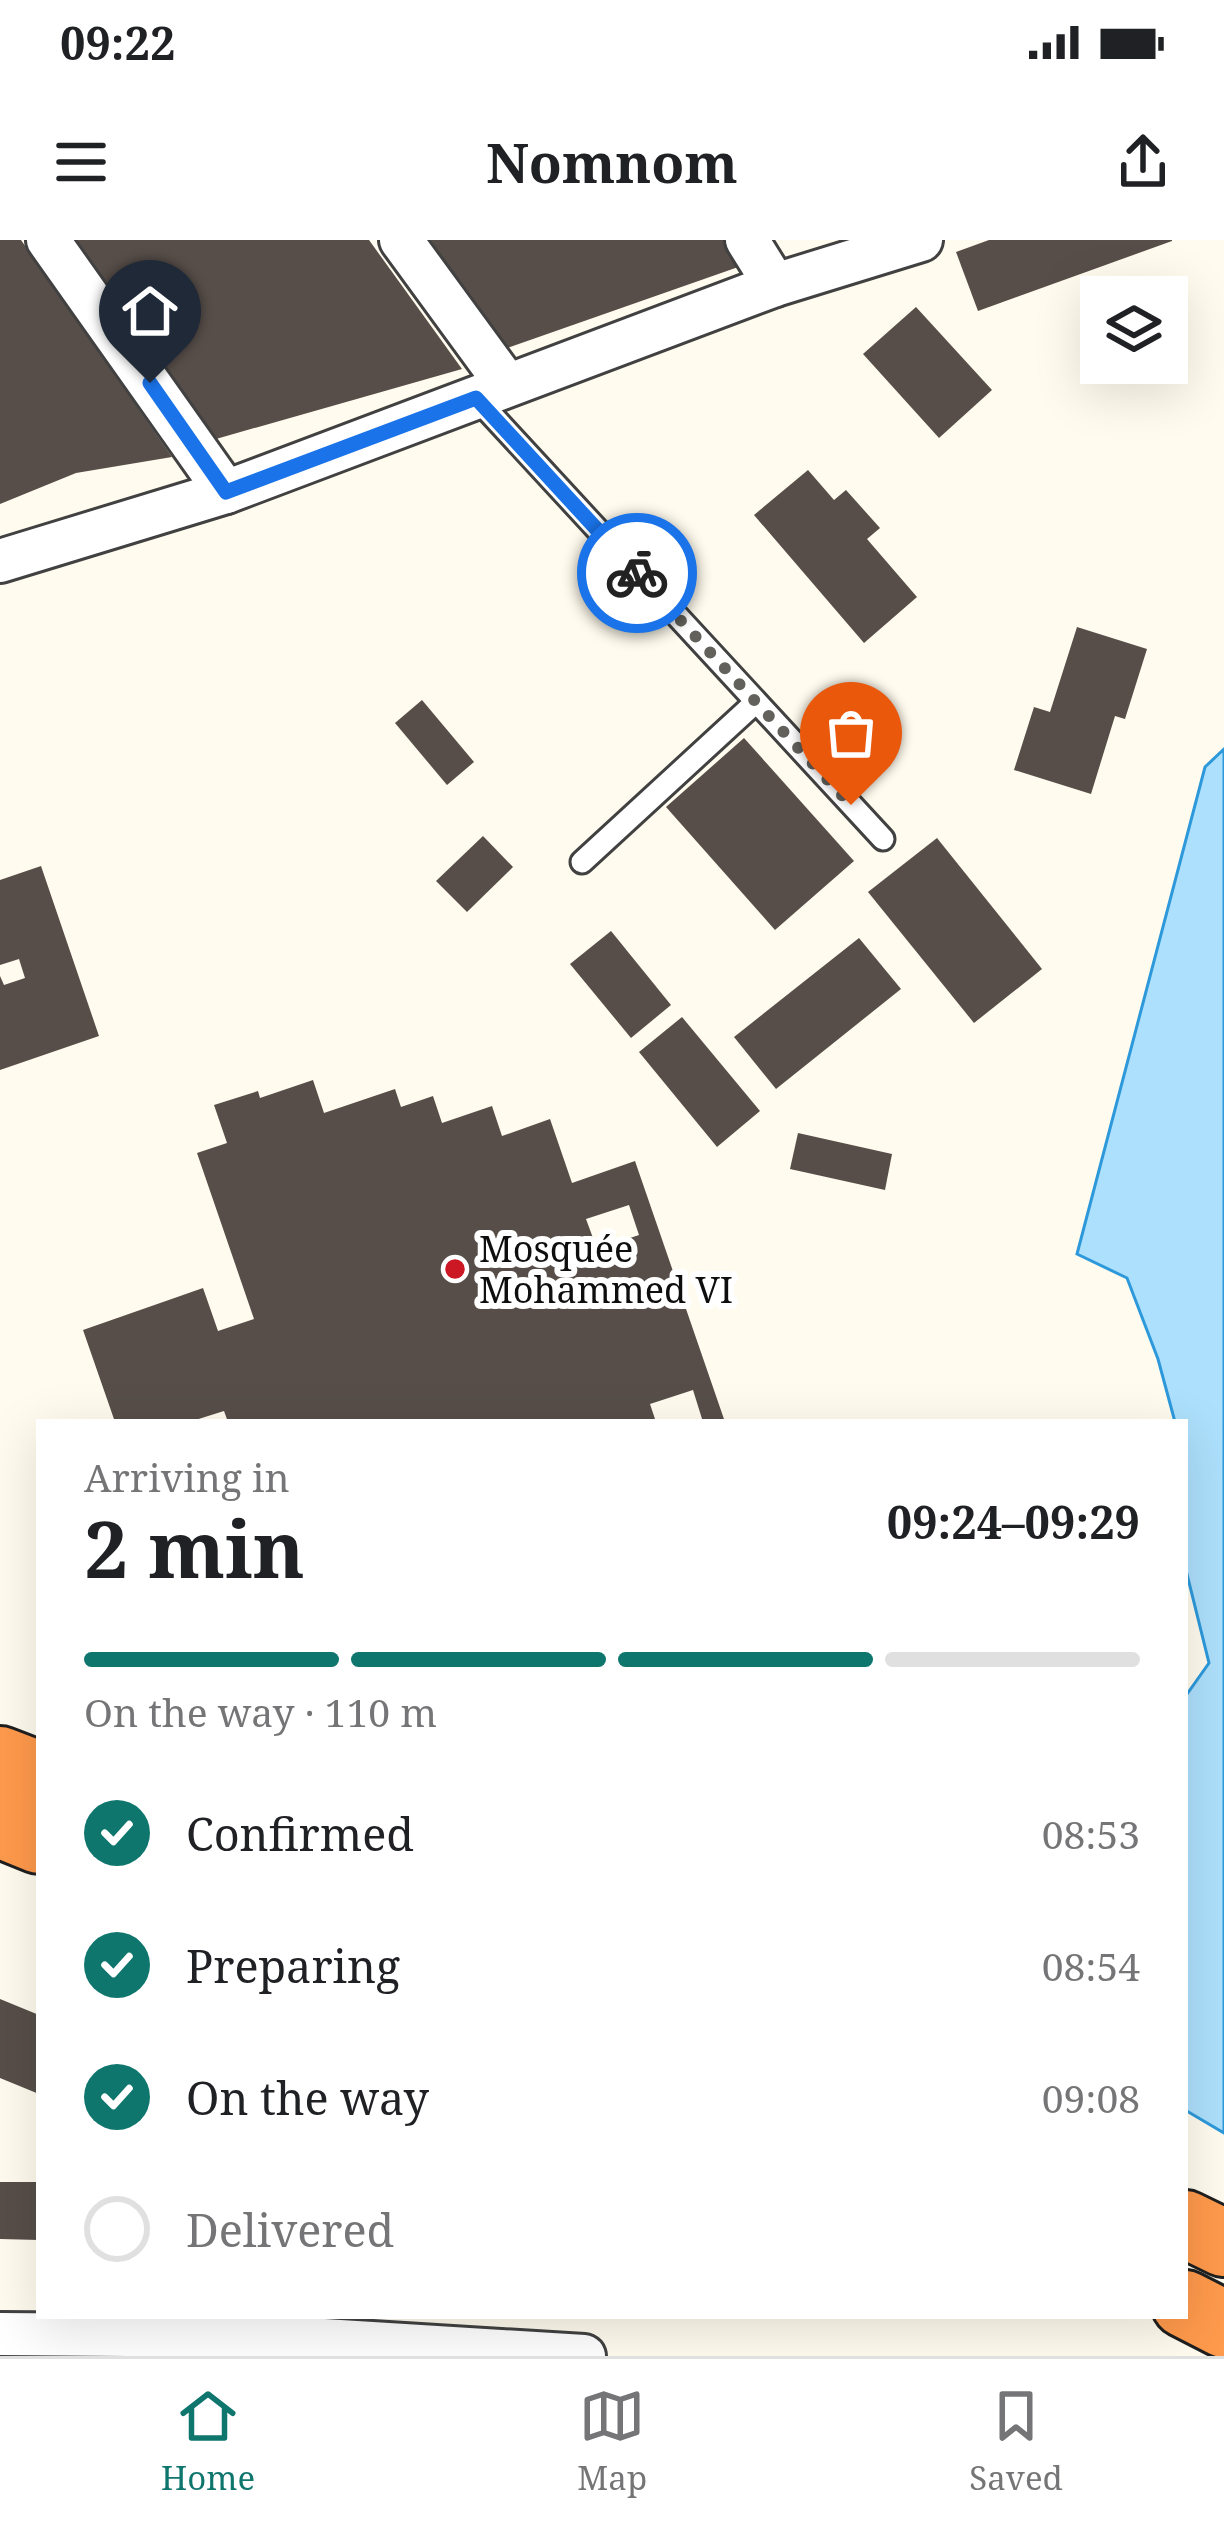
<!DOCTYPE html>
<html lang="en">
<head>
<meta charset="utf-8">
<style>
  :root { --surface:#fff; --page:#f6f6f6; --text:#202124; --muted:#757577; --line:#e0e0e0; --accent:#0f766e }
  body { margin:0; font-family:"Noto Serif",serif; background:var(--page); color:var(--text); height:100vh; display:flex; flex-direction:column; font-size:45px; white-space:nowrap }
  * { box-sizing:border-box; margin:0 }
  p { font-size:39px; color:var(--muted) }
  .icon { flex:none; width:66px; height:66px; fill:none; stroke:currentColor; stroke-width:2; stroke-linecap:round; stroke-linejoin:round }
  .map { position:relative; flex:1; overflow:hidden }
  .panel { position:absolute; left:36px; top:1179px; width:1152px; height:900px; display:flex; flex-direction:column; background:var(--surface); border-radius:0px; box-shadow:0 12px 48px #0002 }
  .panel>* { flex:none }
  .buttons { position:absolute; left:1080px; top:36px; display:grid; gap:24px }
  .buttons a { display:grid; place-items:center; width:108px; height:108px; border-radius:0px; background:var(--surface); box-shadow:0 12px 48px #0002; font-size:60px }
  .pin { position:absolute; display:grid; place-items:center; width:102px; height:102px; color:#fff; margin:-123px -51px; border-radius:50% 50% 50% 0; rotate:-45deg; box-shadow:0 0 12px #0007 }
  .pin .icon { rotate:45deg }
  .courier { position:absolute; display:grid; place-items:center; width:120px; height:120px; margin:-60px; border:9px solid #1a73e8; border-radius:50%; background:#fff; color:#222; box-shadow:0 3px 15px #0007 }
  .summary em { font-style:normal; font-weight:700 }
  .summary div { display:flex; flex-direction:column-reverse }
  .summary { display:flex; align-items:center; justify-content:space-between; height:204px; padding:0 48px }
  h1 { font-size:78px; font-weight:700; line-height:90px }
  .bar { display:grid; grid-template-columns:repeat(4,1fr); gap:18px 12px; align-content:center; height:144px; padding:0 48px }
  .bar i { height:15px; border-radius:9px; background:var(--line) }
  .bar .selected { background:var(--accent) }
  .bar p { grid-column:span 4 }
  ol { padding:0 48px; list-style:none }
  li { display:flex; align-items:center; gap:36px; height:132px }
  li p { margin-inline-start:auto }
  li .icon { padding:12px; border-radius:50%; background:var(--accent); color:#fff; stroke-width:4 }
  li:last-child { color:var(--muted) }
  li i { width:66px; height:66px; border:6px solid var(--line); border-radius:50% }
  .status { display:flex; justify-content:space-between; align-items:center; height:84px; padding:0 60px; background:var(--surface); direction:ltr }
  .status svg { height:33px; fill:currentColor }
  header { display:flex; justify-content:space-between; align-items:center; height:156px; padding:0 48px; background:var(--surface); font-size:54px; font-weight:700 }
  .tabs { display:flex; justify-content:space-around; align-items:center; height:168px; border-top:3px solid var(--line); background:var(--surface); font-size:33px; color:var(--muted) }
  .tabs a { display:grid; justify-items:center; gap:6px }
  .tabs .selected { color:var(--accent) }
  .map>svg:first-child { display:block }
  .water { fill:#ade0fc; stroke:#2d99db; stroke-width:3 }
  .building { fill:#574e49; fill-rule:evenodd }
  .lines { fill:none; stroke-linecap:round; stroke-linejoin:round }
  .lane-casing { stroke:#414141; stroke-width:27 }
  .street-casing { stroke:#414141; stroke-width:48 }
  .highway-casing { stroke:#1f1f1f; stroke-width:72 }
  .lane { stroke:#fff; stroke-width:21 }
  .street { stroke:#fff; stroke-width:42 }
  .highway { stroke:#ff9a4c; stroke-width:66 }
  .done { stroke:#62615c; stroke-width:12; stroke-dasharray:0 21.6 }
  .route { stroke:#1a73e8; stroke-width:15 }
  .poi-dot { fill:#cc1724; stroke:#fff; stroke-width:4.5 }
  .labels { text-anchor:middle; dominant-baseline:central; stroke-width:12; stroke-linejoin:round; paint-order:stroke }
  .poi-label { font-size:36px; fill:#0e0e0e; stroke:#fff; text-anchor:start }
</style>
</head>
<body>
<div class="status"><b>09:22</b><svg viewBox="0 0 49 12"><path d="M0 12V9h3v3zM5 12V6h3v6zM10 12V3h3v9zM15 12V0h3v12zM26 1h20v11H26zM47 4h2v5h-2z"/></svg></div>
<header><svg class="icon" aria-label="menu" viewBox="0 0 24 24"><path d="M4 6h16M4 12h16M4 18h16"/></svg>Nomnom<svg class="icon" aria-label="share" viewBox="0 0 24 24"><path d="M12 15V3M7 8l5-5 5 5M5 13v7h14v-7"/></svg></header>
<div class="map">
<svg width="1224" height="2116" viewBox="0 0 1224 2116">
  <rect width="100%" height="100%" fill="#fffbee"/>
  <!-- water -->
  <path class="water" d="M1224,509V1893L1185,1870V1457L1209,1423L1185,1326V1182H1175L1158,1119L1127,1038L1077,1014L1205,527Z"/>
  <!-- building -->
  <g class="building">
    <path d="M0,0H21L172,217L76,233L0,264Z"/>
    <path d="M67,0H369L462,129L209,201Z"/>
    <path d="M430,0H726L744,25L507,108Z"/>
    <path d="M989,0H1172V1L978,71L956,12Z"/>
    <path d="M916,67L992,150L939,198L863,114Z"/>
    <path d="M808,230L834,260L846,250L880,288L867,299L917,357L864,403L754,275Z"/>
    <path d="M1077,387L1147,409L1125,479L1115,476L1091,554L1014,530L1034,467L1050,472Z"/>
    <path d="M422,460L474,522L447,545L395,483Z"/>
    <path d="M744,498L854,621L775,690L666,567Z"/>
    <path d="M483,596L513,627L467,672L436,641Z"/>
    <path d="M937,598L1042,729L974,783L868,652Z"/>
    <path d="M41,626L99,796L0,830V736L4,745L25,738L19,719L0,725V640Z"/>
    <path d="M611,691L671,765L631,798L570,724Z"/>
    <path d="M859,698L901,749L776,849L734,797Z"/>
    <path d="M682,777L760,871L717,907L639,812Z"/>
    <path d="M313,840L324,873L395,849L401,867L433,856L442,883L492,866L502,896L550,879L572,943L635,921L725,1182H703L693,1150L650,1164L656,1182H228L224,1171L189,1182H115L83,1090L203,1048L218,1091L254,1079L197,913L227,903L214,865L258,851L260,858ZM629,965L639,995L597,1009L586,979Z"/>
    <path d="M798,893L892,914L885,950L790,929Z"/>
    <path d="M0,1759L39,1775V1854L0,1838Z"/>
    <path d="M0,1942H39V2000L0,1999Z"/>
  </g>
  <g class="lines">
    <!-- lane casing -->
    <g class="lane-casing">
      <g id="lane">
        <path d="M476,158L883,599"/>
        <path d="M582,622L756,462"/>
      </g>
    </g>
    <!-- street casing -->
    <g class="street-casing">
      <g id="street">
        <path d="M48,0L226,252"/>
        <path d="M401,0L507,145"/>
        <path d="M747,0L775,45"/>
        <path d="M0,321L226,252L775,45L921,0"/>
        <path d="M0,2094L259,2096L584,2116"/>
      </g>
    </g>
    <!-- highway casing -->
    <g class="highway-casing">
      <g id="highway">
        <path d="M0,1520L39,1535"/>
        <path d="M0,1584L39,1600"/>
        <path d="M1185,1984L1224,2003"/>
        <path d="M1185,2064L1224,2084"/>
      </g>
    </g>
    <!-- lane -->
    <use href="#lane" class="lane"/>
    <!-- street -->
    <use href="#street" class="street"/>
    <!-- highway -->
    <use href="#highway" class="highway"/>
  </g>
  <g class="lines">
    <!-- done -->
    <path class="done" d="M637,333L851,565"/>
    <!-- route -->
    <path class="route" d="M150,143L226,252L476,158L637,333"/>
  </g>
  <!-- markers -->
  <circle class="poi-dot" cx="455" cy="1029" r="12"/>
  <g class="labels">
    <!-- poi labels -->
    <g class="poi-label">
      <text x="479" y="1008">Mosquée<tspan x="479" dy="41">Mohammed VI</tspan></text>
    </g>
  </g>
</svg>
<div class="buttons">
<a><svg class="icon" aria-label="layers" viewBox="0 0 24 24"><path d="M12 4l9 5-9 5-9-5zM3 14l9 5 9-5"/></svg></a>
</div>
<div class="pin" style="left:851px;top:565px;background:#ea580c"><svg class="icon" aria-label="bag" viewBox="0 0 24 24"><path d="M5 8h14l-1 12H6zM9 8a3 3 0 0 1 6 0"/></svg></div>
<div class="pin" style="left:150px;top:143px;background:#1f2937"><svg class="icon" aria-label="home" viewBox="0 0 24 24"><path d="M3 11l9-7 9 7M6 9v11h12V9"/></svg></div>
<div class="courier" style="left:637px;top:333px"><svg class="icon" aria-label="bike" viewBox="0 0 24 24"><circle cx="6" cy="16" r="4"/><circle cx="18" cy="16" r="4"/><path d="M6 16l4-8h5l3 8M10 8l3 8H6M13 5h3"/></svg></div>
<section class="panel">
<div class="summary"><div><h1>2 min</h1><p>Arriving in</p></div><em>09:24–09:29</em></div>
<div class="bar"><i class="selected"></i><i class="selected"></i><i class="selected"></i><i></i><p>On the way · 110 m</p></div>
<ol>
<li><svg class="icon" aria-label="check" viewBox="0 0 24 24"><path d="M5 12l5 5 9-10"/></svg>Confirmed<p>08:53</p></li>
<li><svg class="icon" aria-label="check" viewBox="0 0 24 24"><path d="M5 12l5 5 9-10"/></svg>Preparing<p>08:54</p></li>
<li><svg class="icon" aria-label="check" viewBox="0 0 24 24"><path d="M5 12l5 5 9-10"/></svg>On the way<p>09:08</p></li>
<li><i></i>Delivered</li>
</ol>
</section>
</div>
<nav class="tabs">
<a class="selected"><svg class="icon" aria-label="home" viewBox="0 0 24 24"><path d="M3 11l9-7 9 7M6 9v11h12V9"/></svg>Home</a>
<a><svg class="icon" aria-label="map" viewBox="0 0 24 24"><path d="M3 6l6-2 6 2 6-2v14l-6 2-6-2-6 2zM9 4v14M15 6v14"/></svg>Map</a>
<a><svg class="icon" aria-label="saved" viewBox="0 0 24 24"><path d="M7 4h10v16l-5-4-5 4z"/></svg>Saved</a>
</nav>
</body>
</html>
